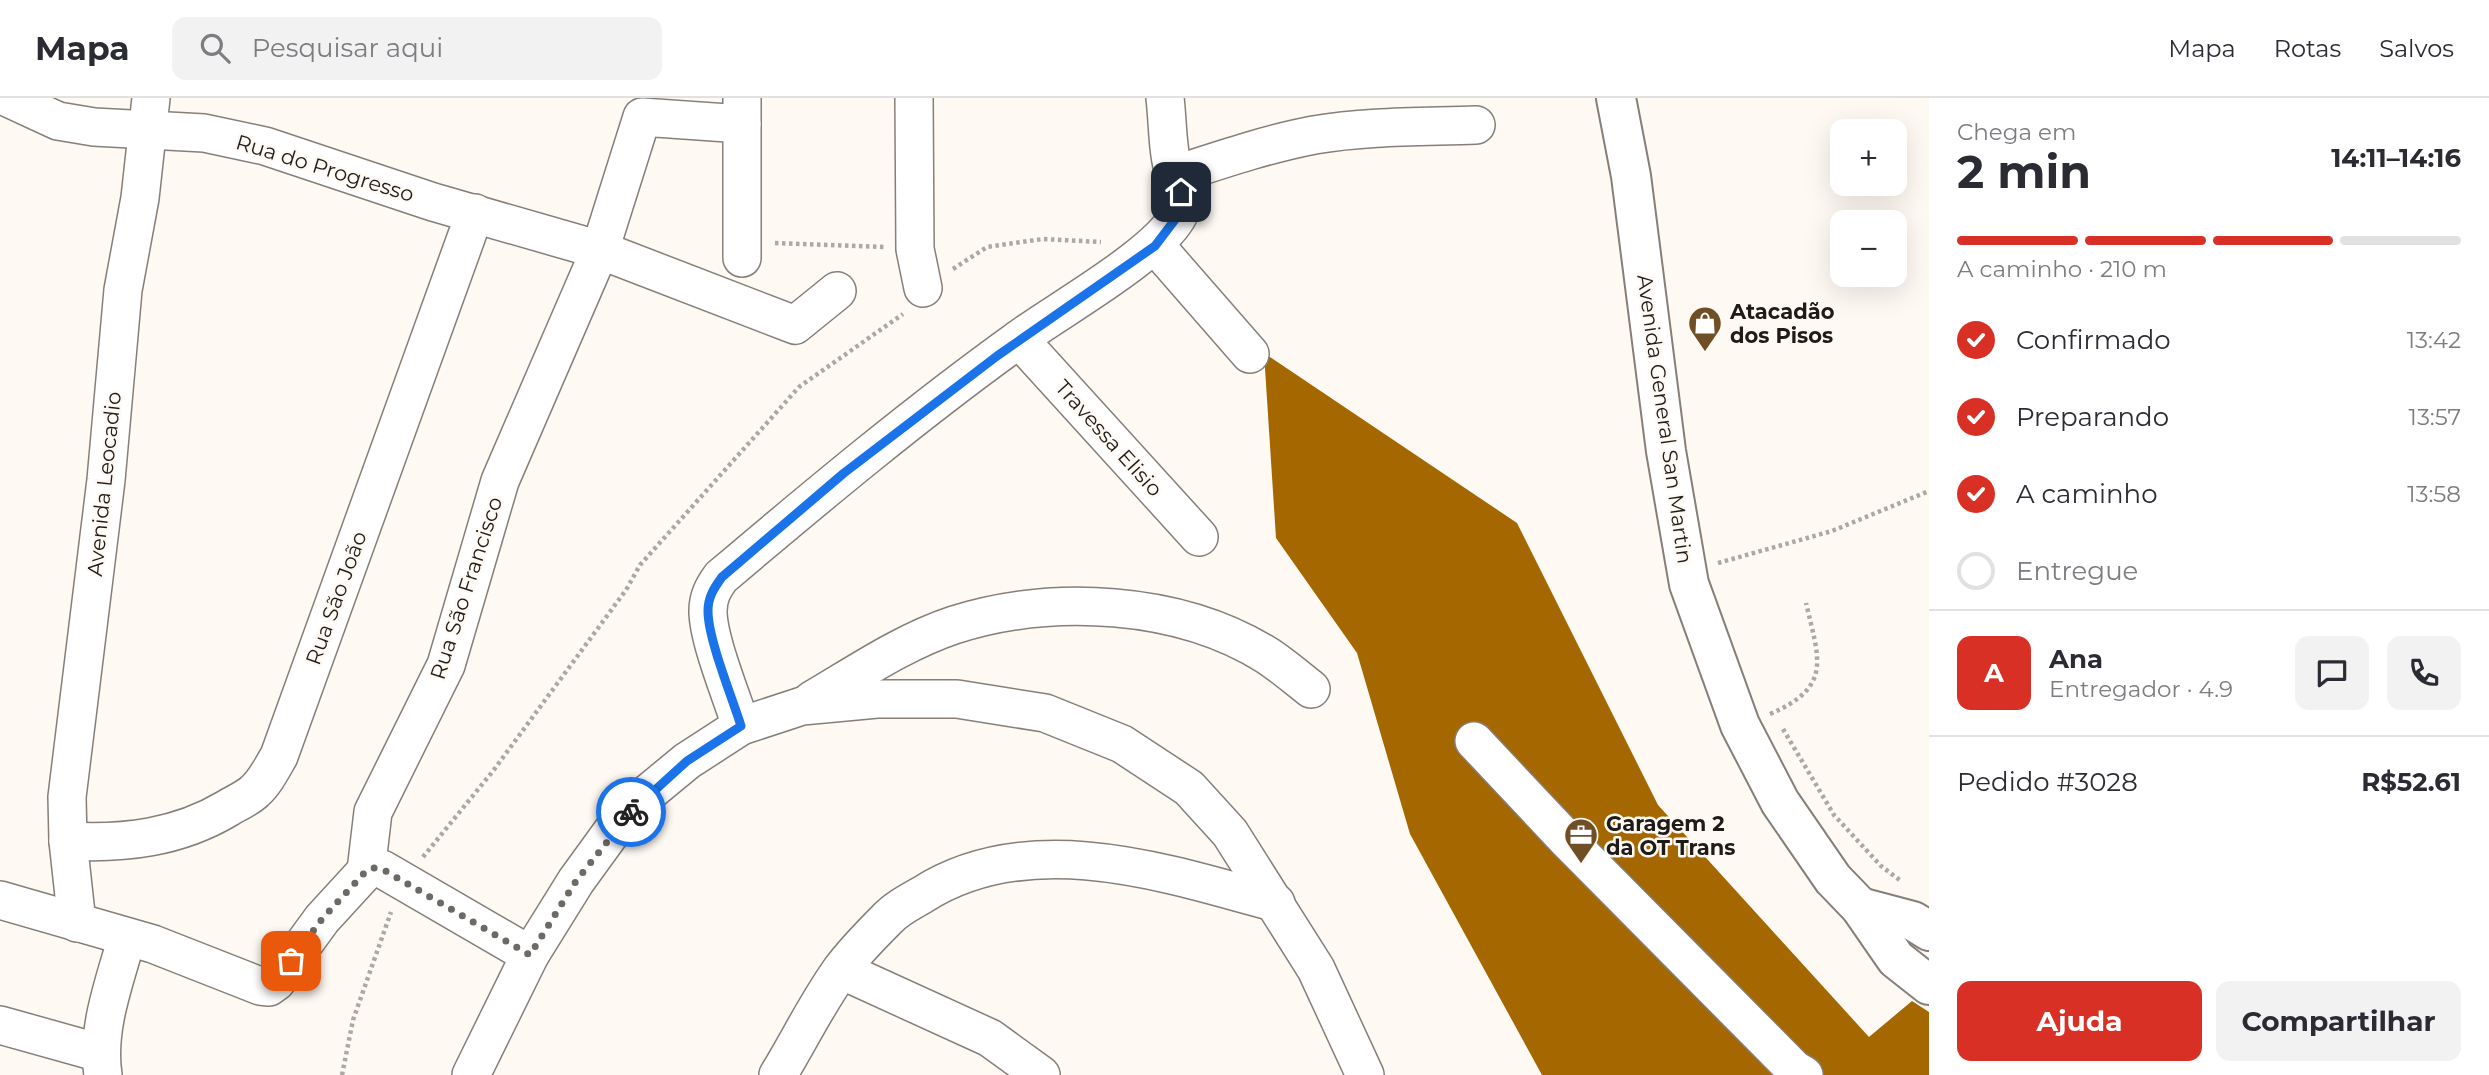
<!DOCTYPE html>
<html lang="pt">
<head>
<meta charset="utf-8">
<style>
  :root { --surface:#fff; --page:#f2f2f3; --text:#2b2b33; --muted:#7c7c81; --line:#e1e1e2; --accent:#d93025 }
  body { margin:0; font-family:Montserrat,sans-serif; background:var(--page); color:var(--text); height:100vh; display:flex; flex-direction:column; font-size:26px; white-space:nowrap }
  * { box-sizing:border-box; margin:0 }
  p { font-size:23px; color:var(--muted) }
  .icon { flex:none; width:38px; height:38px; fill:none; stroke:currentColor; stroke-width:2; stroke-linecap:round; stroke-linejoin:round }
  .map { position:relative; flex:1; overflow:hidden }
  .drawer { display:flex; flex-direction:column; background:var(--surface); width:560px }
  .drawer>* { flex:none }
  .fabs { position:absolute; left:1830px; top:21px; display:grid; gap:14px }
  .fabs a { display:grid; place-items:center; width:77px; height:77px; border-radius:14px; background:var(--surface); box-shadow:0 7px 28px #0002; font-size:35px }
  .pin { position:absolute; display:grid; place-items:center; width:60px; height:60px; color:#fff; margin:-30px; border-radius:14px; box-shadow:0 4px 10px #0006 }
  .courier { position:absolute; display:grid; place-items:center; width:70px; height:70px; margin:-35px; border:5px solid #1a73e8; border-radius:50%; background:#fff; color:#222; box-shadow:0 2px 9px #0007 }
  .summary em { font-style:normal; font-weight:700 }
  .summary div { display:flex; flex-direction:column-reverse }
  .summary { display:flex; align-items:center; justify-content:space-between; height:119px; padding:0 28px }
  h1 { font-size:46px; font-weight:700; line-height:52px }
  .bar { display:grid; grid-template-columns:repeat(4,1fr); gap:10px 7px; align-content:center; height:84px; padding:0 28px }
  .bar i { height:9px; border-radius:5px; background:var(--line) }
  .bar .selected { background:var(--accent) }
  .bar p { grid-column:span 4 }
  .line { display:flex; align-items:center; gap:18px; padding:0 28px; border-top:2px solid var(--line) }
  .line div { flex:1 }
  .round { display:grid; place-items:center; flex:none; width:74px; height:74px; border-radius:14px; background:var(--page) }
  ol { padding:0 28px; list-style:none }
  li { display:flex; align-items:center; gap:21px; height:77px }
  li p { margin-inline-start:auto }
  li .icon { padding:7px; border-radius:50%; background:var(--accent); color:#fff; stroke-width:4 }
  li:last-child { color:var(--muted) }
  li i { width:38px; height:38px; border:4px solid var(--line); border-radius:50% }
  .cta { display:flex; gap:14px; margin-top:auto; padding:14px 28px }
  .cta a { flex:1; height:80px; border-radius:14px; background:var(--accent); color:#fff; font-size:28px; font-weight:700; line-height:80px; text-align:center }
  .cta a+a { background:var(--page); color:var(--text) }
  header { display:flex; align-items:center; gap:42px; box-sizing:border-box; height:98px; padding:0 35px; background:var(--surface); border-bottom:2px solid var(--line) }
  header strong { font-size:33px }
  nav { display:flex; gap:38px; margin-inline-start:auto; font-size:24px }
  .search { width:490px; height:63px; background:var(--page); display:flex; align-items:center; gap:18px; box-sizing:border-box; padding:0 24px; border-radius:14px; color:var(--muted); font-size:26px }
  main { display:flex; flex:1; min-height:0 }
  .map>svg:first-child { display:block }
  .building { fill:#a56700 }
  .lines { fill:none; stroke-linecap:round; stroke-linejoin:round }
  .minor-casing { stroke:#867f79; stroke-width:40 }
  .major-casing { stroke:#867f79; stroke-width:42 }
  .path { stroke:#ada8a3; stroke-width:4.5; stroke-dasharray:3.5 3.5; stroke-linecap:butt }
  .minor { stroke:#fff; stroke-width:37 }
  .major { stroke:#fff; stroke-width:38 }
  .done { stroke:#6d6965; stroke-width:7; stroke-dasharray:0 12.6 }
  .route { stroke:#1a73e8; stroke-width:9 }
  .labels { text-anchor:middle; dominant-baseline:central; stroke-width:5; stroke-linejoin:round; paint-order:stroke }
  .street-label { font-size:21px; fill:#1e1b19; stroke:#fff9f3 }
  .poi-label { font-size:21px; font-weight:bold; fill:#1e1b19; stroke:#fff9f3; text-anchor:start }
</style>
</head>
<body>
<header>
<strong>Mapa</strong>
<div class="search"><svg class="icon" aria-label="search" viewBox="0 0 24 24"><circle cx="10" cy="10" r="6"/><path d="M15 15l6 6"/></svg>Pesquisar aqui</div>
<nav><a>Mapa</a><a>Rotas</a><a>Salvos</a></nav>
</header>
<main>
<div class="map">
<svg width="1929" height="977" viewBox="0 0 1929 977">
  <rect width="100%" height="100%" fill="#fff9f3"/>
  <!-- building -->
  <path class="building" d="M1264,255L1517,425L1658,707L1869,939L1912,903L1929,914V977H1542L1410,736L1357,555L1276,440Z"/>
  <g class="lines">
    <!-- minor casing -->
    <g class="minor-casing">
      <g id="minor">
        <path d="M8,0L58,23L94,29L204,35L265,48L433,104L600,152L795,227L837,193"/>
        <path d="M914,0L915,151L923,190"/>
        <path d="M742,1V160"/>
        <path d="M1174,77C1220,62 1267,46 1314,37C1368,28 1422,29 1476,27"/>
        <path d="M1155,147L1250,256"/>
        <path d="M1019,241L1199,439"/>
        <path d="M812,602C858,575 903,544 954,527C1052,496 1179,502 1268,558C1283,568 1297,580 1311,591"/>
        <path d="M741,628C732,599 708,542 708,513C708,499 713,490 721,479C818,397 916,315 1019,241C1058,212 1162,155 1180,114C1186,102 1178,90 1175,79C1167,55 1168,25 1165,0"/>
        <path d="M1474,643L1569,744L1794,971L1804,977"/>
        <path d="M68,743C124,746 178,740 228,710C236,705 248,700 255,693C265,684 272,670 279,658L475,115"/>
        <path d="M366,773L373,714L446,567L500,383L600,152L642,19L742,26"/>
        <path d="M366,773L374,770L382,771L530,857"/>
        <path d="M0,802L153,846L260,888L269,889L276,884L322,821L366,773"/>
        <path d="M77,825L68,743L67,699L106,382L123,192L140,100L151,0"/>
        <path d="M841,872L990,940L1041,977"/>
        <path d="M0,927L100,955"/>
        <path d="M103,977C96,930 115,883 127,839"/>
        <path d="M471,977L530,857L576,783L613,732L647,696L687,663L741,628L802,608L877,601H957L1045,615L1122,646L1189,690L1230,735L1316,871L1365,977"/>
        <path d="M778,977C799,943 817,905 841,872C854,854 871,837 887,821C896,811 910,804 922,797C1028,729 1165,774 1276,805"/>
      </g>
    </g>
    <!-- major casing -->
    <g class="major-casing">
      <g id="major">
        <path d="M1616,0L1631,78L1666,353L1689,486L1740,627L1780,704L1833,781L1860,809L1896,861L1929,887"/>
        <path d="M1860,809L1913,823L1929,833"/>
      </g>
    </g>
    <!-- path -->
    <g class="path">
      <path d="M775,145L885,149"/>
      <path d="M953,171L987,149L1043,141L1101,144"/>
      <path d="M1718,465L1832,433L1929,393"/>
      <path d="M1770,616C1833,589 1819,561 1806,505"/>
      <path d="M1783,631L1834,717L1881,768L1901,783"/>
      <path d="M423,759L493,673L626,492L640,467L799,289L903,216"/>
      <path d="M342,977L353,922L391,814"/>
    </g>
    <!-- minor -->
    <use href="#minor" class="minor"/>
    <!-- major -->
    <use href="#major" class="major"/>
  </g>
  <g class="lines">
    <!-- done -->
    <path class="done" d="M291,863L322,821L366,773L374,770L382,771L530,857L576,783L631,714"/>
    <!-- route -->
    <path class="route" d="M631,714L687,663L741,628C732,599 708,541 708,513C708,499 714,490 722,479L844,375L997,258L1155,148L1180,115L1181,94"/>
  </g>
  <!-- icons -->
  <defs>
    <g id="shop-pin" transform="scale(1.75)"><path d="M0 17L-7.5 6A9.5 9.5 0 1 1 7.5 6Z" fill="#704f26" stroke="#fff9f3"/><path d="M-5-2.5h2.3a2.7 3.5 0 0 1 5.4 0H5L5.5 6h-11ZM-1.5-2.5h3a1.5 2.3 0 0 0-3 0Z" fill="#fff"/></g>
    <g id="office-pin" transform="scale(1.75)"><path d="M0 17L-7.5 6A9.5 9.5 0 1 1 7.5 6Z" fill="#704f26" stroke="#fff9f3"/><path d="M-6-3h4V-5.5h4V-3h4V5H-6ZM-1-4.5V-3h2v-1.5ZM-6 0V1H6V0Z" fill="#fff"/></g>
  </defs>
  <g fill-rule="evenodd">
    <use href="#shop-pin" x="1705" y="225"/>
    <use href="#office-pin" x="1581" y="737"/>
  </g>
  <g class="labels">
    <!-- street labels -->
    <g class="street-label">
      <text transform="translate(325 70) rotate(17)">Rua do Progresso</text>
      <text transform="translate(1665 321) rotate(82)">Avenida General San Martin</text>
      <text transform="translate(1109 340) rotate(48)">Travessa Elisio</text>
      <text transform="translate(104 386) rotate(-84)">Avenida Leocadio</text>
      <text transform="translate(466 490) rotate(-72)">Rua São Francisco</text>
      <text transform="translate(336 500) rotate(-70)">Rua São João</text>
    </g>
    <!-- poi labels -->
    <g class="poi-label">
      <text x="1730" y="213">Atacadão<tspan x="1730" dy="24">dos Pisos</tspan></text>
      <text x="1606" y="725">Garagem 2<tspan x="1606" dy="24">da OT Trans</tspan></text>
    </g>
  </g>
</svg>
<div class="fabs">
<a>+</a>
<a>−</a>
</div>
<div class="pin" style="left:291px;top:863px;background:#ea580c"><svg class="icon" aria-label="bag" viewBox="0 0 24 24"><path d="M5 8h14l-1 12H6zM9 8a3 3 0 0 1 6 0"/></svg></div>
<div class="pin" style="left:1181px;top:94px;background:#1f2937"><svg class="icon" aria-label="home" viewBox="0 0 24 24"><path d="M3 11l9-7 9 7M6 9v11h12V9"/></svg></div>
<div class="courier" style="left:631px;top:714px"><svg class="icon" aria-label="bike" viewBox="0 0 24 24"><circle cx="6" cy="16" r="4"/><circle cx="18" cy="16" r="4"/><path d="M6 16l4-8h5l3 8M10 8l3 8H6M13 5h3"/></svg></div>
</div>
<section class="drawer">
<div class="summary"><div><h1>2 min</h1><p>Chega em</p></div><em>14:11–14:16</em></div>
<div class="bar"><i class="selected"></i><i class="selected"></i><i class="selected"></i><i></i><p>A caminho · 210 m</p></div>
<ol>
<li><svg class="icon" aria-label="check" viewBox="0 0 24 24"><path d="M5 12l5 5 9-10"/></svg>Confirmado<p>13:42</p></li>
<li><svg class="icon" aria-label="check" viewBox="0 0 24 24"><path d="M5 12l5 5 9-10"/></svg>Preparando<p>13:57</p></li>
<li><svg class="icon" aria-label="check" viewBox="0 0 24 24"><path d="M5 12l5 5 9-10"/></svg>A caminho<p>13:58</p></li>
<li><i></i>Entregue</li>
</ol>
<div class="line" style="height:126px"><b class="round" style="background:var(--accent);color:#fff">A</b><div><b>Ana</b><p>Entregador · 4.9</p></div><a class="round"><svg class="icon" aria-label="chat" viewBox="0 0 24 24"><path d="M4 5h16v11H9l-5 4z"/></svg></a><a class="round"><svg class="icon" aria-label="phone" viewBox="0 0 24 24"><path d="M5 4h4l2 5-3 2q2 4 5 5l2-3 5 2v4C11 20 4 13 5 4z"/></svg></a></div>
<div class="line" style="height:91px"><div>Pedido #3028</div><b>R$52.61</b></div>
<div class="cta"><a>Ajuda</a><a>Compartilhar</a></div>
</section>
</main>
</body>
</html>
